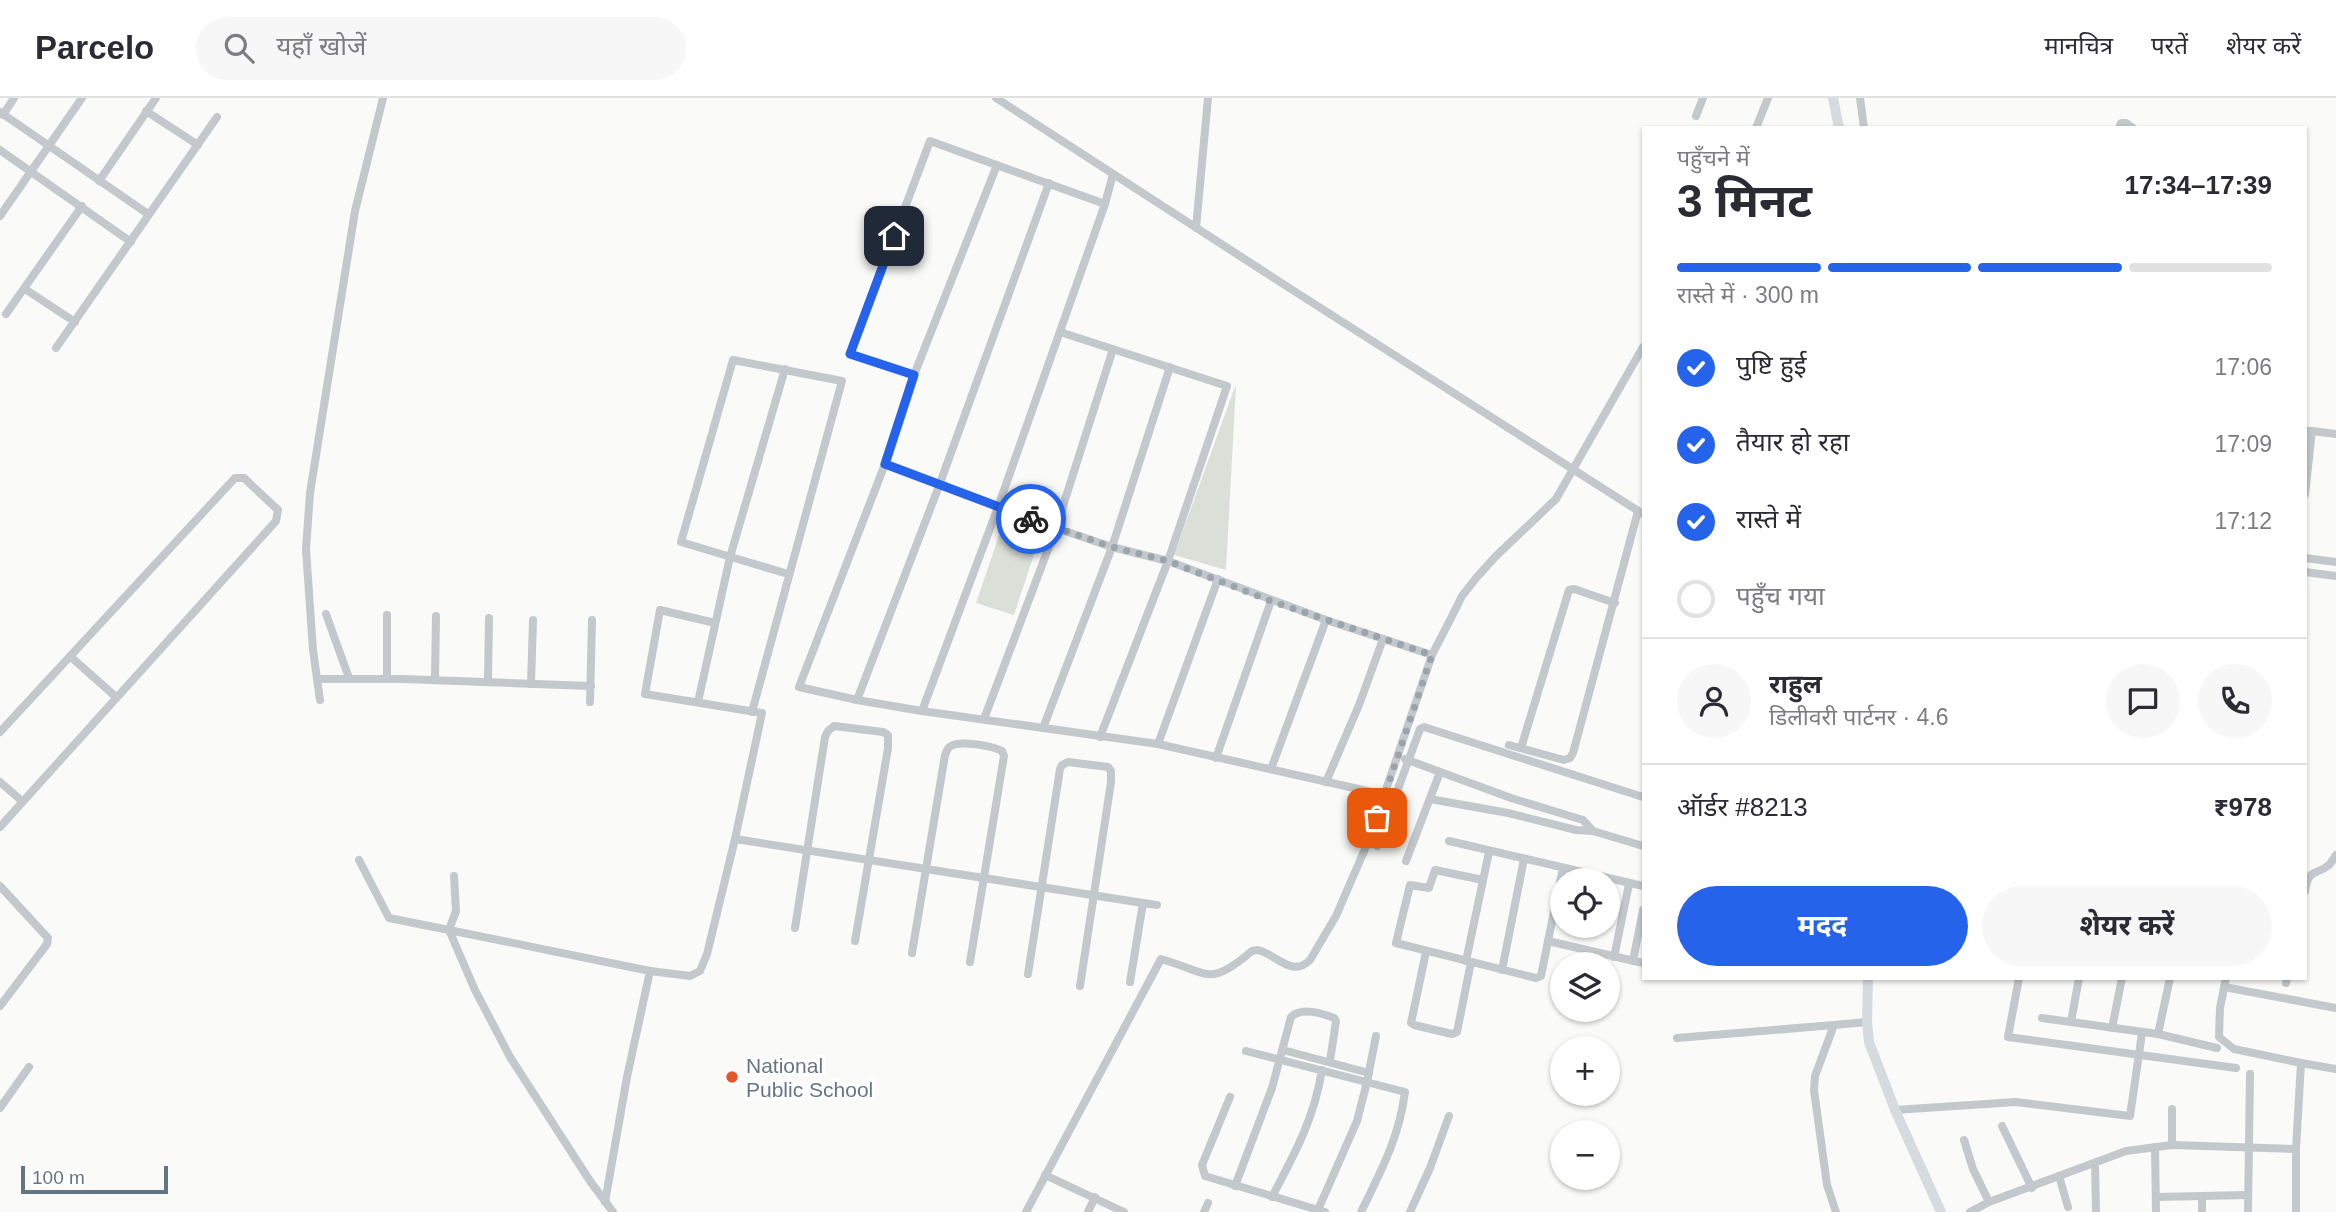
<!DOCTYPE html>
<html lang="hi">
<head>
<meta charset="utf-8">
<style>
  :root { --surface:#fff; --page:#f7f7f7; --text:#2b2b33; --muted:#7c7c81; --line:#e1e1e2; --accent:#2563eb }
  body { margin:0; font-family:Arial,"Noto Sans Devanagari",sans-serif; background:var(--page); color:var(--text); height:100vh; display:flex; flex-direction:column; font-size:26px; white-space:nowrap }
  * { box-sizing:border-box; margin:0 }
  p { font-size:23px; color:var(--muted) }
  .icon { flex:none; width:38px; height:38px; fill:none; stroke:currentColor; stroke-width:2; stroke-linecap:round; stroke-linejoin:round }
  .map { position:relative; flex:1; overflow:hidden }
  .sheet { position:absolute; left:1642px; top:28px; width:665px; height:854px; display:flex; flex-direction:column; background:var(--surface); border-radius:0px; box-shadow:0 2px 5px #0004 }
  .sheet>* { flex:none }
  .controls { position:absolute; left:1550px; top:770px; display:grid; gap:14px }
  .controls a { display:grid; place-items:center; width:70px; height:70px; border-radius:50%; background:var(--surface); box-shadow:0 2px 5px #0004; font-size:35px }
  .scale { position:absolute; left:21px; bottom:18px; width:147px; box-sizing:border-box; padding-left:7px; border:4px solid #657683; border-top:0; font-size:19px; line-height:24px; white-space:nowrap; color:#657683; -webkit-text-stroke:5px #fff; paint-order:stroke }
  .pin { position:absolute; display:grid; place-items:center; width:60px; height:60px; color:#fff; margin:-30px; border-radius:14px; box-shadow:0 4px 10px #0006 }
  .courier { position:absolute; display:grid; place-items:center; width:70px; height:70px; margin:-35px; border:5px solid #2563eb; border-radius:50%; background:#fff; color:#222; box-shadow:0 2px 9px #0007 }
  .summary em { font-style:normal; font-weight:700 }
  .summary div { display:flex; flex-direction:column-reverse }
  .summary { display:flex; align-items:center; justify-content:space-between; height:119px; padding:0 35px }
  h1 { font-size:46px; font-weight:700; line-height:52px }
  .bar { display:grid; grid-template-columns:repeat(4,1fr); gap:10px 7px; align-content:center; height:84px; padding:0 35px }
  .bar i { height:9px; border-radius:5px; background:var(--line) }
  .bar .active { background:var(--accent) }
  .bar p { grid-column:span 4 }
  .line { display:flex; align-items:center; gap:18px; padding:0 35px; border-top:2px solid var(--line) }
  .line div { flex:1 }
  .round { display:grid; place-items:center; flex:none; width:74px; height:74px; border-radius:37px; background:var(--page) }
  ol { padding:0 35px; list-style:none }
  li { display:flex; align-items:center; gap:21px; height:77px }
  li p { margin-inline-start:auto }
  li .icon { padding:7px; border-radius:50%; background:var(--accent); color:#fff; stroke-width:4 }
  li:last-child { color:var(--muted) }
  li i { width:38px; height:38px; border:4px solid var(--line); border-radius:50% }
  .cta { display:flex; gap:14px; margin-top:auto; padding:14px 35px }
  .cta a { flex:1; height:80px; border-radius:42px; background:var(--accent); color:#fff; font-size:28px; font-weight:700; line-height:80px; text-align:center }
  .cta a+a { background:var(--page); color:var(--text) }
  header { display:flex; align-items:center; gap:42px; box-sizing:border-box; height:98px; padding:0 35px; background:var(--surface); border-bottom:2px solid var(--line) }
  header strong { font-size:33px }
  nav { display:flex; gap:38px; margin-inline-start:auto; font-size:24px }
  .search { width:490px; height:63px; background:var(--page); display:flex; align-items:center; gap:18px; box-sizing:border-box; padding:0 24px; border-radius:38px; color:var(--muted); font-size:26px }
  .map>svg:first-child { display:block }
  .green { fill:#dadfd7 }
  .lines { fill:none; stroke-linecap:round; stroke-linejoin:round }
  .street { stroke:#c3c8cc; stroke-width:8 }
  .secondary { stroke:#d6dbdf; stroke-width:10 }
  .done { stroke:#99a4ac; stroke-width:7; stroke-dasharray:0 12.6 }
  .route { stroke:#2563eb; stroke-width:9 }
  .poi-dot { fill:#e4572e; stroke:#fff; stroke-width:2.5 }
  .labels { text-anchor:middle; dominant-baseline:central; stroke-width:7; stroke-linejoin:round; paint-order:stroke }
  .poi-label { font-size:21px; fill:#657683; stroke:#fff; text-anchor:start }
</style>
</head>
<body>
<header>
<strong>Parcelo</strong>
<div class="search"><svg class="icon" aria-label="search" viewBox="0 0 24 24"><circle cx="10" cy="10" r="6"/><path d="M15 15l6 6"/></svg>यहाँ खोजें</div>
<nav><a>मानचित्र</a><a>परतें</a><a>शेयर करें</a></nav>
</header>
<div class="map">
<svg width="2336" height="1114" viewBox="0 0 2336 1114">
  <rect width="100%" height="100%" fill="#fafaf8"/>
  <!-- green -->
  <g class="green">
    <path d="M1236,286L1226,472L1174,457Z"/>
    <path d="M1004,423L1041,435L1014,517L976,505Z"/>
  </g>
  <g class="lines">
    <!-- street -->
    <g class="street">
      <path d="M996,0L1280,184L1643,416"/>
      <path d="M1860,0L1864,30"/>
      <path d="M146,13L198,47"/>
      <path d="M0,14L148,116"/>
      <path d="M3,17L14,0"/>
      <path d="M1696,18L1703,0"/>
      <path d="M1756,30L1768,0"/>
      <path d="M2119,30L2121,25H2126L2133,30"/>
      <path d="M0,52L131,144"/>
      <path d="M997,67L914,277L885,366L799,589L857,602L922,613L1158,646L1385,697"/>
      <path d="M99,83L156,0"/>
      <path d="M0,118L82,0"/>
      <path d="M1196,130L1208,0"/>
      <path d="M25,191L75,224"/>
      <path d="M6,216L82,108"/>
      <path d="M1060,234L1227,288L1168,463L1100,639"/>
      <path d="M56,250L217,19"/>
      <path d="M914,277L850,256L930,43L1105,106"/>
      <path d="M2305,333H2312L2305,396"/>
      <path d="M2312,333L2336,336"/>
      <path d="M885,366L1056,430L1112,449L1168,463L1326,522L1432,557"/>
      <path d="M2305,460L2336,464"/>
      <path d="M2305,474L2336,478"/>
      <path d="M326,516L349,580"/>
      <path d="M387,517V580"/>
      <path d="M71,559L116,599"/>
      <path d="M317,581H403L591,588"/>
      <path d="M435,582L436,518"/>
      <path d="M488,584L489,520"/>
      <path d="M531,586L533,522"/>
      <path d="M320,602L313,552L306,451L310,395L355,113L383,0"/>
      <path d="M857,602L939,388L1049,85"/>
      <path d="M590,604L592,522"/>
      <path d="M698,604L730,459L785,271"/>
      <path d="M922,613L998,409L1105,106L1113,76"/>
      <path d="M752,614L842,283L733,262L681,444L788,476"/>
      <path d="M984,621L1056,430L1113,251"/>
      <path d="M1043,630L1112,449L1170,269"/>
      <path d="M0,634L235,380H244L278,412L276,423L0,729"/>
      <path d="M1158,646L1218,481"/>
      <path d="M1509,647L1564,662L1570,660L1573,655L1638,413"/>
      <path d="M1521,650L1569,492L1574,491L1615,505"/>
      <path d="M1216,660L1271,503"/>
      <path d="M1405,661L1511,700L1583,722L1593,733"/>
      <path d="M1271,671L1326,522"/>
      <path d="M0,684L22,703"/>
      <path d="M1326,684L1359,607L1383,541"/>
      <path d="M1430,701L1508,715L1576,732L1593,733L1643,748"/>
      <path d="M735,741L1143,805L1130,884"/>
      <path d="M1449,743L1643,788"/>
      <path d="M1377,748L1420,631L1424,629L1643,699"/>
      <path d="M359,762L389,820L449,832L475,892L510,959L590,1083L613,1114"/>
      <path d="M1406,763L1440,674"/>
      <path d="M454,778L456,813L449,832L650,873L690,878L700,873L707,856L735,741L762,615L645,596L660,512L715,525"/>
      <path d="M1483,782L1435,772L1429,790L1410,787L1396,845L1536,880L1541,878L1548,843L1643,865"/>
      <path d="M0,788L48,840L47,846L0,908"/>
      <path d="M2305,793C2309,769 2316,778 2329,767C2332,764 2334,760 2336,757"/>
      <path d="M1143,805L1157,807"/>
      <path d="M795,830L825,639L828,633L834,628L883,634L888,637V650L855,843"/>
      <path d="M1548,843L1563,770"/>
      <path d="M1426,854L1411,925L1414,927L1452,936L1457,934L1471,864"/>
      <path d="M912,855L945,657C947,653 947,650 951,648C960,642 993,648 1002,653L1004,658L970,864"/>
      <path d="M1614,859L1629,786"/>
      <path d="M1466,863L1489,754"/>
      <path d="M1633,863L1643,812"/>
      <path d="M1502,872L1524,761"/>
      <path d="M1028,876L1060,671L1062,667L1068,664L1108,669L1111,673V684L1080,888"/>
      <path d="M2019,880L2008,939L2236,970"/>
      <path d="M2226,880L2220,910L2219,939L2234,951L2301,965L2296,1051"/>
      <path d="M2286,885L2287,880"/>
      <path d="M2224,889L2336,910"/>
      <path d="M2042,920L2158,936L2217,950"/>
      <path d="M2071,924L2079,880"/>
      <path d="M2112,930L2122,880"/>
      <path d="M2158,936L2170,880"/>
      <path d="M1677,940L1834,927"/>
      <path d="M1283,952L1369,975"/>
      <path d="M1246,953L1405,994C1399,1040 1381,1073 1361,1114"/>
      <path d="M2301,965L2336,971"/>
      <path d="M1230,999L1202,1067L1205,1078L1325,1114"/>
      <path d="M0,1010L29,969"/>
      <path d="M2172,1011V1047"/>
      <path d="M1895,1012L2016,1004L2130,1018L2142,935"/>
      <path d="M2002,1028L2032,1090"/>
      <path d="M1964,1042L1973,1071L1989,1104"/>
      <path d="M2155,1049L2156,1114"/>
      <path d="M2095,1066L2096,1114"/>
      <path d="M1045,1077L1124,1114"/>
      <path d="M2059,1078L2068,1109"/>
      <path d="M1235,1088L1272,990L1291,919C1301,909 1322,915 1334,920L1336,923L1330,963"/>
      <path d="M1272,1099C1295,1055 1314,1021 1322,972"/>
      <path d="M2156,1099L2248,1097"/>
      <path d="M605,1104L627,979L650,873"/>
      <path d="M1026,1114L1161,861C1210,875 1208,890 1252,853L1258,852C1277,857 1292,880 1310,862L1336,818L1368,744L1432,557L1451,520L1462,498L1477,479L1496,458L1556,401L1643,249"/>
      <path d="M1088,1114L1095,1099"/>
      <path d="M1204,1114L1208,1105"/>
      <path d="M1317,1114L1357,1023L1367,984L1376,938"/>
      <path d="M1410,1114L1430,1070L1449,1018"/>
      <path d="M1836,1114L1827,1087L1814,992L1815,978L1834,927L1867,924"/>
      <path d="M1970,1114L1989,1104L2126,1053L2172,1047L2296,1051V1114"/>
      <path d="M2202,1114V1098"/>
      <path d="M2248,1114L2250,976"/>
    </g>
    <!-- secondary -->
    <g class="secondary">
      <path d="M1833,0L1839,30"/>
      <path d="M1868,880L1867,924L1869,944L1895,1012L1941,1114"/>
    </g>
  </g>
  <g class="lines">
    <!-- done -->
    <path class="done" d="M1031,421L1112,449L1168,463L1271,503L1432,557L1377,720"/>
    <!-- route -->
    <path class="route" d="M894,138L850,256L914,277L885,366L1031,421"/>
  </g>
  <!-- markers -->
  <circle class="poi-dot" cx="732" cy="979" r="7"/>
  <g class="labels">
    <!-- poi labels -->
    <g class="poi-label">
      <text x="746" y="967">National<tspan x="746" dy="24">Public School</tspan></text>
    </g>
  </g>
</svg>
<div class="controls">
<a><svg class="icon" aria-label="locate" viewBox="0 0 24 24"><circle cx="12" cy="12" r="6"/><path d="M12 2v4M12 18v4M2 12h4M18 12h4"/></svg></a>
<a><svg class="icon" aria-label="layers" viewBox="0 0 24 24"><path d="M12 4l9 5-9 5-9-5zM3 14l9 5 9-5"/></svg></a>
<a>+</a>
<a>−</a>
</div>
<div class="scale">100 m</div>
<div class="pin" style="left:1377px;top:720px;background:#ea580c"><svg class="icon" aria-label="bag" viewBox="0 0 24 24"><path d="M5 8h14l-1 12H6zM9 8a3 3 0 0 1 6 0"/></svg></div>
<div class="pin" style="left:894px;top:138px;background:#1f2937"><svg class="icon" aria-label="home" viewBox="0 0 24 24"><path d="M3 11l9-7 9 7M6 9v11h12V9"/></svg></div>
<div class="courier" style="left:1031px;top:421px"><svg class="icon" aria-label="bike" viewBox="0 0 24 24"><circle cx="6" cy="16" r="4"/><circle cx="18" cy="16" r="4"/><path d="M6 16l4-8h5l3 8M10 8l3 8H6M13 5h3"/></svg></div>
<section class="sheet">
<div class="summary"><div><h1>3 मिनट</h1><p>पहुँचने में</p></div><em>17:34–17:39</em></div>
<div class="bar"><i class="active"></i><i class="active"></i><i class="active"></i><i></i><p>रास्ते में · 300 m</p></div>
<ol>
<li><svg class="icon" aria-label="check" viewBox="0 0 24 24"><path d="M5 12l5 5 9-10"/></svg>पुष्टि हुई<p>17:06</p></li>
<li><svg class="icon" aria-label="check" viewBox="0 0 24 24"><path d="M5 12l5 5 9-10"/></svg>तैयार हो रहा<p>17:09</p></li>
<li><svg class="icon" aria-label="check" viewBox="0 0 24 24"><path d="M5 12l5 5 9-10"/></svg>रास्ते में<p>17:12</p></li>
<li><i></i>पहुँच गया</li>
</ol>
<div class="line" style="height:126px"><a class="round"><svg class="icon" aria-label="person" viewBox="0 0 24 24"><circle cx="12" cy="8" r="4"/><path d="M4 21q1-7 8-7t8 7"/></svg></a><div><b>राहुल</b><p>डिलीवरी पार्टनर · 4.6</p></div><a class="round"><svg class="icon" aria-label="chat" viewBox="0 0 24 24"><path d="M4 5h16v11H9l-5 4z"/></svg></a><a class="round"><svg class="icon" aria-label="phone" viewBox="0 0 24 24"><path d="M5 4h4l2 5-3 2q2 4 5 5l2-3 5 2v4C11 20 4 13 5 4z"/></svg></a></div>
<div class="line" style="height:91px"><div>ऑर्डर #8213</div><b>₹978</b></div>
<div class="cta"><a>मदद</a><a>शेयर करें</a></div>
</section>
</div>
</body>
</html>
